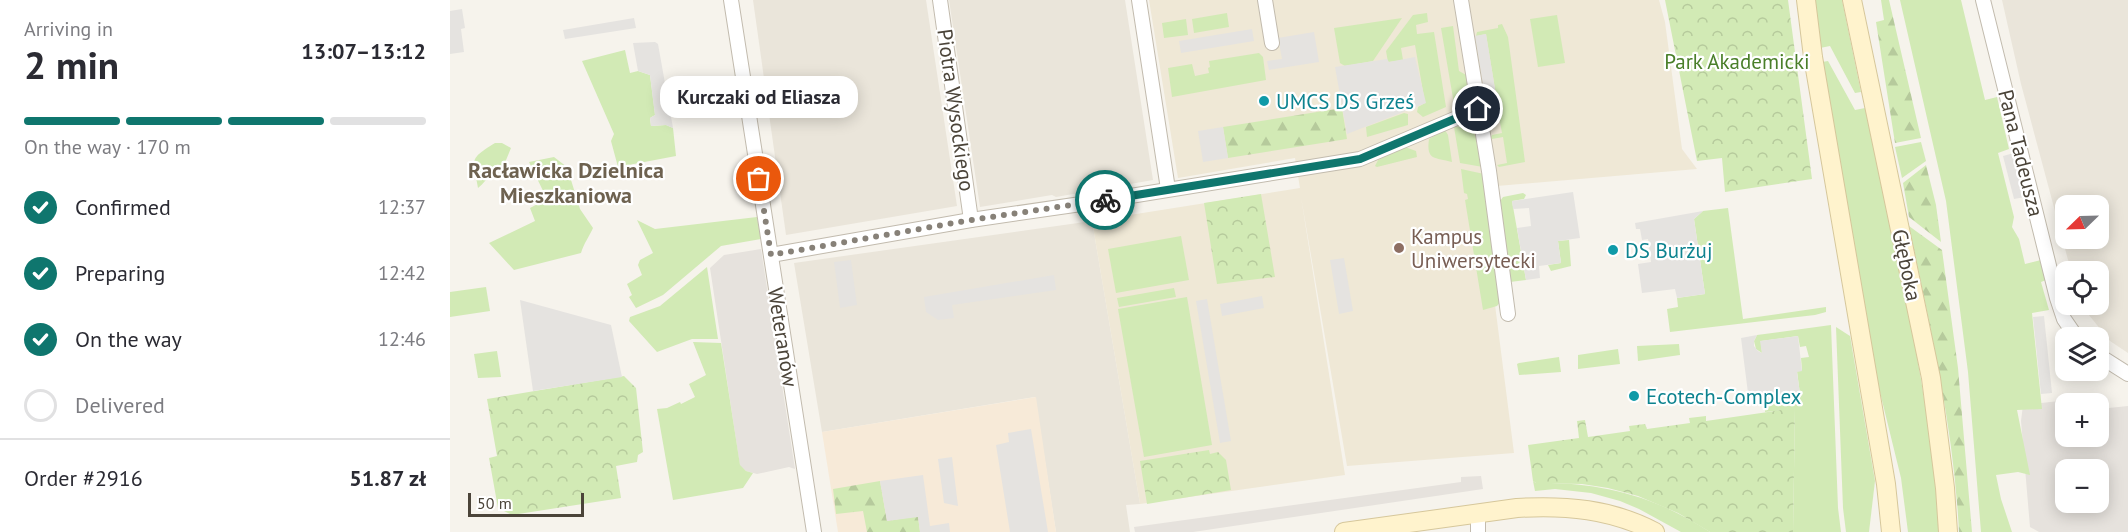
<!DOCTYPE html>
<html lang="en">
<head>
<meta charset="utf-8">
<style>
  :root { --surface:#fff; --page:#f2f2f3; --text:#2b2b33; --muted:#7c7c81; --line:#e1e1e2; --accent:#0f766e }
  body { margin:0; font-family:"PT Sans",sans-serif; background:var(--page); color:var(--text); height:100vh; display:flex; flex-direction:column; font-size:22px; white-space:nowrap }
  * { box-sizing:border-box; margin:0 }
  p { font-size:20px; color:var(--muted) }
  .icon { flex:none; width:33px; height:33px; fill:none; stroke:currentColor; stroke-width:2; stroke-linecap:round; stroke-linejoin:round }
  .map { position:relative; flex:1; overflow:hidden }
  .sheet { display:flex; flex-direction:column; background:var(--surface); width:450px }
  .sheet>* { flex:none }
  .needle { width:39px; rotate:247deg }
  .controls { position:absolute; left:1605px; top:195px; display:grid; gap:12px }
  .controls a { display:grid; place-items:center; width:54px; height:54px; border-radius:12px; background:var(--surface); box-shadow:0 3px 15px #0003; font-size:30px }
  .scale { position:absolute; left:18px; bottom:15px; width:116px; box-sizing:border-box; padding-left:6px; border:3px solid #4b4439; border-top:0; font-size:16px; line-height:21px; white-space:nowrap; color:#4b4439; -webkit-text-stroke:4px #fff; paint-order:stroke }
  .pin { position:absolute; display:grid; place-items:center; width:51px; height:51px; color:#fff; margin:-26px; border:3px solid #fff; border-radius:50%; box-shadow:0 2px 6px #0007 }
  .courier { position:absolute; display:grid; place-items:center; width:60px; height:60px; margin:-30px; border:4px solid #0f766e; border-radius:50%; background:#fff; color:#222; box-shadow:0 2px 8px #0007 }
  .bubble { position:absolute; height:42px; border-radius:18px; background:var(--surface); box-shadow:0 3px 15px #0003; font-size:20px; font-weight:700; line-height:42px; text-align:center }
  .summary em { font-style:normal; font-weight:700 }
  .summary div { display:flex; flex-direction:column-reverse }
  .summary { display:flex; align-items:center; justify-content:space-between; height:102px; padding:0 24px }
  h1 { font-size:39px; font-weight:700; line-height:45px }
  .bar { display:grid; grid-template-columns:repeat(4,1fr); gap:9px 6px; align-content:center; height:72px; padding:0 24px }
  .bar i { height:8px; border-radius:4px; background:var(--line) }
  .bar .active { background:var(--accent) }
  .bar p { grid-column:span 4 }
  .line { display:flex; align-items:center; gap:15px; padding:0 24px; border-top:2px solid var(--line) }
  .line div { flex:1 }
  ol { padding:0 24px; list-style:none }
  li { display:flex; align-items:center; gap:18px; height:66px }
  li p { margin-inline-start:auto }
  li .icon { padding:6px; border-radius:50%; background:var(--accent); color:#fff; stroke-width:4 }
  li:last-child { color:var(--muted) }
  li i { width:33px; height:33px; border:3px solid var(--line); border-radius:50% }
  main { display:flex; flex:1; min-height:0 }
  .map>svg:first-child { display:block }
  .residential { fill:#eae5da; fill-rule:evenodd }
  .commercial { fill:#f7ead8 }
  .industrial { fill:#e6e2dd; fill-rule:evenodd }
  .education { fill:#efe8d6 }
  .grass { fill:#d2eab5 }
  .forest { fill:url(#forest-firs) }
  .park { fill:url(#park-crowns) }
  .parking { fill:#e5e3e0 }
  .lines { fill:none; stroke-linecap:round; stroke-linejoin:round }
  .street-casing { stroke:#c2bbae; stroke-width:16 }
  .secondary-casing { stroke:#d6c79b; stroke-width:20 }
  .street { stroke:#fff; stroke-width:14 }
  .secondary { stroke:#fff3cd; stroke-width:18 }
  .done { stroke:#878178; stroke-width:6; stroke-dasharray:0 10.8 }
  .route { stroke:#0f766e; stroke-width:8 }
  .culture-dot { fill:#0f9aa8; stroke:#fff; stroke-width:2 }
  .education-dot { fill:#8d6e63; stroke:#fff; stroke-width:2 }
  .labels { text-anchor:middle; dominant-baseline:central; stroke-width:4.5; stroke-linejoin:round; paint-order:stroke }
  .park-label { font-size:21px; fill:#4a7f2a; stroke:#fff }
  .culture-label { font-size:21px; fill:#0d838f; stroke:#fff; text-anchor:start }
  .street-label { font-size:21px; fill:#4b4439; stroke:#fff }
  .education-label { font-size:21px; fill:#785e54; stroke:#fff; text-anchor:start }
  .neighbourhood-label { font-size:22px; font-weight:bold; fill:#6e6250; stroke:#fff }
</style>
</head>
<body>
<main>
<section class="sheet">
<div class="summary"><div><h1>2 min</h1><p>Arriving in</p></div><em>13:07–13:12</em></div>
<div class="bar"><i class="active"></i><i class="active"></i><i class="active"></i><i></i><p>On the way · 170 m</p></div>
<ol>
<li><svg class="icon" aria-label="check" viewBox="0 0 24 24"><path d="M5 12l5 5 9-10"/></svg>Confirmed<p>12:37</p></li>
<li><svg class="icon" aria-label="check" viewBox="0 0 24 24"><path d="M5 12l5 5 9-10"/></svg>Preparing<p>12:42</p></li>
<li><svg class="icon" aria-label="check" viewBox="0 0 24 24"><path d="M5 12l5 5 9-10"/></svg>On the way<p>12:46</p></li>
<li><i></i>Delivered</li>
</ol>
<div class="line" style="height:78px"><div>Order #2916</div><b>51.87 zł</b></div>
</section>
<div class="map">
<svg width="1678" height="532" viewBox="0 0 1678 532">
  <defs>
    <pattern id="forest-firs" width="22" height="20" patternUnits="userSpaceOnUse" patternTransform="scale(1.5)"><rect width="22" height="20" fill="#d2eab5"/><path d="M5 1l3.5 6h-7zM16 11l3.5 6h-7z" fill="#b6ca9c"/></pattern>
    <pattern id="park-crowns" width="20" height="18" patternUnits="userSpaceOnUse" patternTransform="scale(1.5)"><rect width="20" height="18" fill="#d2eab5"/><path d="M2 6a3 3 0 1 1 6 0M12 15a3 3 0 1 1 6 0" fill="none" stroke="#b6ca9c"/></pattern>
  </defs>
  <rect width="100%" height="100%" fill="#f6f3ec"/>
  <!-- residential -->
  <g class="residential">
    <path d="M303,0H476L507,206L336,235Z"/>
    <path d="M499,0H675L703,180L606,197L602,195L530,207Z"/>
    <path d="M1552,0H1678V353L1660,341L1634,309L1632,305L1648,304V272L1621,271L1571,84ZM1616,206H1648V238H1616Z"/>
    <path d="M642,221L690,504L676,505L680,532H606L585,397L372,432L344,263Z"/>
  </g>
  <!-- commercial -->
  <path class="commercial" d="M586,397L606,532H388L372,432Z"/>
  <!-- industrial -->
  <g class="industrial">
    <path d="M311,249L345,469L339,467L307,474L296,471L290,466L260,268L274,255Z"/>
    <path d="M1637,398L1638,403L1616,404V436H1648L1649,409L1678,406V532H1589L1580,527L1571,421L1573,405ZM1616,470H1648V502H1616Z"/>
    <path d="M1031,476L1033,489L743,532H685L684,527L1011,482V477Z"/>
  </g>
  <!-- education -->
  <path class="education" d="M699,0H1209L1215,22L1232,149L1247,169L1047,186L1029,180L1064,453L897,466L851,197L895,475L690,504L642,221L850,188L845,158L728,178Z"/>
  <!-- grass -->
  <g class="grass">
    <path d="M1364,0H1392L1411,92L1405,93L1380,46L1370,48Z"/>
    <path d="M1450,0H1511L1535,100L1547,97L1559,149L1548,153L1564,217L1562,227L1569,239L1575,264L1591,260L1596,280L1591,282L1599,310L1582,313L1592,409L1567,410L1580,475L1568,472L1546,475L1551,499L1562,532H1531L1518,372L1496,201Z"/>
    <path d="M777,13L779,27L744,33L742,19Z"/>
    <path d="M977,13L978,22L966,25L967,34L984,32L996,107L973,117L967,112L968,107L975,103L965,45L951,48L953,60L938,62L936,51L963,15Z"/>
    <path d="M1107,15L1115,63L1088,67L1080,19Z"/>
    <path d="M952,18L923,61L895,66L890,63L884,28Z"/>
    <path d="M736,19L738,35L714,38L712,23Z"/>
    <path d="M1052,24L1058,37L1075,162L1049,167L1047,165L1057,163L1053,137L1042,139L1041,137L1042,135L1052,133L1047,107L1037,108L1035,106L1036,103L1047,101L1036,34L1026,36L1027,32L1048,28V25Z"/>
    <path d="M1003,26L1009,71L1018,76L1021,100L1017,105L1005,110L991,28Z"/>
    <path d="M175,50L180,73L188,71L200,75L205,115L200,118L201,126L216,125L223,128L226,156L168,167L161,141L164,134L132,61Z"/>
    <path d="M809,53L813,57L816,80L722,97L718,68L742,64L745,76L759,73L758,68L760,67L759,61Z"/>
    <path d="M1378,61L1405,110L1415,108C1444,248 1481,389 1489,532H1458L1451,478L1427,380L1372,62Z"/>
    <path d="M954,113L958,114V125L917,137L916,127Z"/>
    <path d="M1014,126C1031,133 1030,151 1033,167L1010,163L1004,127Z"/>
    <path d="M995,130L998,135L1002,162C985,157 976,161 979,139Z"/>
    <path d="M1471,142L1476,161L1452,178L1445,147Z"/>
    <path d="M45,143H52L61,148L54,165C41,170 39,179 28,188C23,158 18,160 45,143Z"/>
    <path d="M955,147L966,151L967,157L927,167L925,166L928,160Z"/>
    <path d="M104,157L117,167L130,209L143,228C139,237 134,243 131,253L64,270L39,243L85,221L80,208L97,199L79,162Z"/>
    <path d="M1011,169L1034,174L1052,300L1047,306L1033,310L1015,200L1018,199L1017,194L1014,193Z"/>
    <path d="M1073,193L1076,195L1074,199L1062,201L1076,280L1060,282L1048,204L1053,197Z"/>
    <path d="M1278,208L1293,319L1376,307V312L1365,315L1220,332L1217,309L1228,307L1227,298L1255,294L1244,219L1253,211Z"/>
    <path d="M307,217L311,239L271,246L213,295L186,308L179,297L182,295L177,284L192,275L188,265L190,260L203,253L187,220L205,229Z"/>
    <path d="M731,236L739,280L666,293L658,249Z"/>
    <path d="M1119,240L1121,266L1101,271L1098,265L1111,263L1108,241Z"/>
    <path d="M257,267L268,339H242L207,352L179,321L180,317L210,306Z"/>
    <path d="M36,287L40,311L0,317V292Z"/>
    <path d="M724,288L726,297L669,307L667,298Z"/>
    <path d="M737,297L762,445L694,457L668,309Z"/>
    <path d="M1381,325L1388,508L1391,532H1343L1345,409L1315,412L1314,399L1350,394L1347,371L1352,370L1351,358L1359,357L1356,346L1350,347L1348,336L1311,341L1312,353L1306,349L1304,341L1307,335Z"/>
    <path d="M1386,327L1400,336L1425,481L1419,532H1396L1393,508Z"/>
    <path d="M243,342L271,343L290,465L296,471L303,473L293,488L223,500L207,409L217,408L230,402L231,404L245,397L239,384L256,375Z"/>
    <path d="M1229,344L1230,355L1188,361L1187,346Z"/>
    <path d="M1168,349L1170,364L1128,369V355Z"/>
    <path d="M47,351L51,377L28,378L24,354Z"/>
    <path d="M1109,357L1111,372L1069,375L1067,364L1069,363Z"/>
    <path d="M1083,481L1086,483C1152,482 1205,496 1260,532H1231L1189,509L1170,501L1141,493L1105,489L1085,491Z"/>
  </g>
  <!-- forest -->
  <g class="forest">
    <path d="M1431,0H1439L1471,138L1445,143L1426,22L1434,20Z"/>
    <path d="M892,108L897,139L778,158L773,127Z"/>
    <path d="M1476,165L1486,205L1491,242L1459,217L1453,183Z"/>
    <path d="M1459,226L1492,250L1508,368L1522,532H1509C1504,428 1480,327 1459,226Z"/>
    <path d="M430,481L437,521L468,516L470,532H417L413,511L386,514L383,489Z"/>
  </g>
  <!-- park -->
  <g class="park">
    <path d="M1215,0H1338L1362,179L1275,192L1272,158L1247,161Z"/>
    <path d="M811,194L825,277L767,284L754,203Z"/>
    <path d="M174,376L186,388L193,452L188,455L187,462L166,466L171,498L62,515L48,508L39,458L47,456L37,399Z"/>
    <path d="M1345,408L1343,532H1260L1228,513L1188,496L1158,488L1132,484L1086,483L1083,481L1078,445L1129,438L1127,421L1135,420L1138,437L1180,431L1179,426L1195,424L1197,429L1240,423L1239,418L1256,416V421Z"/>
    <path d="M759,450L760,454L768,452L776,460L781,490L697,504L690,461Z"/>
  </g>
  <!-- parking -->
  <g class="parking">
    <path d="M12,9L15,28L11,29L14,52L0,54V11Z"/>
    <path d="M184,18L186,28L115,39L113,30Z"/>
    <path d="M802,29L804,41L731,53L729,41Z"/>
    <path d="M864,32L869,62L819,70L817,61L832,59L828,38Z"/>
    <path d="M1036,34L1047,101L1036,103L1025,36Z"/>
    <path d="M205,42L208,44L223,128L216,125L201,126L200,118L205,115L200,75L188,71L183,43Z"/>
    <path d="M965,57L976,103L897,134L885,67L937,59L939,62Z"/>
    <path d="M773,127L778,158L753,162L748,131Z"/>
    <path d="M1564,153L1575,197L1564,199L1553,156Z"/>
    <path d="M1123,192L1130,238L1108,241L1111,263L1089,266L1090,278L1076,280L1067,228L1081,226L1079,208L1063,209L1062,201Z"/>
    <path d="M1253,211L1244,219L1255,294L1227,298L1225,289L1192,293L1188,264L1201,262L1198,239L1192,240L1190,229H1186L1185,223Z"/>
    <path d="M894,258L903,311L889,314L880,260Z"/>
    <path d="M401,260L407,305L390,308L384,262Z"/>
    <path d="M604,275L606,290L502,305L504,318L488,320L476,312L474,297Z"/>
    <path d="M812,296L814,308L772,316L770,304Z"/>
    <path d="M757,299L781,441L770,443L746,301Z"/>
    <path d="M70,300L161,325L172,377L83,391Z"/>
    <path d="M1594,316L1602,393L1591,394L1583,317Z"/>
    <path d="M1307,335L1304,341V346L1308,351L1312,353L1310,341L1348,336L1352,371L1347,372L1350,394L1299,401L1291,338Z"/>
    <path d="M581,429L598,532H560L546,445L559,442L558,433Z"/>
    <path d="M502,457L508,506L494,503L488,459Z"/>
    <path d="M473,475L480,526L499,523L500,532H470L468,517L437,521L430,481Z"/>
  </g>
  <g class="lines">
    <!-- street casing -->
    <g class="street-casing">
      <g id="street">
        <path d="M281,0L364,532"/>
        <path d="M490,0L521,220"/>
        <path d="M689,0L718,189"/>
        <path d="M815,0L822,43"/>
        <path d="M1011,0L1039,171L1058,314"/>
        <path d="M1533,0L1607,298L1614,319L1627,338"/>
        <path d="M321,255L521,220L631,204L910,159L1028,109"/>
        <path d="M1648,355L1678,374"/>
        <path d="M1028,532V514"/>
      </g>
    </g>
    <!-- secondary casing -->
    <g class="secondary-casing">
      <g id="secondary">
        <path d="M1356,0L1363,57L1436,484L1441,532"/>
        <path d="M1402,0L1481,378L1495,488L1498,532"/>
        <path d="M894,532L1067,508C1115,505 1162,509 1205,532"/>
      </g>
    </g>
    <!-- street -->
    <use href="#street" class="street"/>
    <!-- secondary -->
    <use href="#secondary" class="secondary"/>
  </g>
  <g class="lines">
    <!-- done -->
    <path class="done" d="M309,179L321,255L521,220L655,200"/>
    <!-- route -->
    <path class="route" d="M655,200L910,159L1028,109"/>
  </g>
  <!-- markers -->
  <g class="culture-dot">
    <circle cx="814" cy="101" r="6"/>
    <circle cx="1163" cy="250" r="6"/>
    <circle cx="1184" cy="396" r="6"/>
  </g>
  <circle class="education-dot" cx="949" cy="248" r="6"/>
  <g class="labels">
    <!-- park labels -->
    <g class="park-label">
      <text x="1287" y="61">Park Akademicki</text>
    </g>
    <!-- culture labels -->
    <g class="culture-label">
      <text x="826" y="101">UMCS DS Grześ</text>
      <text x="1175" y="250">DS Burżuj</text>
      <text x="1196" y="396">Ecotech-Complex</text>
    </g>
    <!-- street labels -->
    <g class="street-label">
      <text transform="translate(506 110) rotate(82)">Piotra Wysockiego</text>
      <text transform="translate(1571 153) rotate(76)">Pana Tadeusza</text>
      <text transform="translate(1457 265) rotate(78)">Głęboka</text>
      <text transform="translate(333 337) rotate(81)">Weteranów</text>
    </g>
    <!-- education labels -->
    <g class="education-label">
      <text x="961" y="236">Kampus<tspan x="961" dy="24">Uniwersytecki</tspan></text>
    </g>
    <!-- neighbourhood labels -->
    <g class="neighbourhood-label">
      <text x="116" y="170">Racławicka Dzielnica<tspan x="116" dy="25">Mieszkaniowa</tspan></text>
    </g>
  </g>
</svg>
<div class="controls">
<a><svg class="needle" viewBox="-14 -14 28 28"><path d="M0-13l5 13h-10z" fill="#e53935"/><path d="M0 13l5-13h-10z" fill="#7c7c81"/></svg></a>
<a><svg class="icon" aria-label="locate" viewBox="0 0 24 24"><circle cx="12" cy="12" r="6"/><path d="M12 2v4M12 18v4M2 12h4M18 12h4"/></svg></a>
<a><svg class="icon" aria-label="layers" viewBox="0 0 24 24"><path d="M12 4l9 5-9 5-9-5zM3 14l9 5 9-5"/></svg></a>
<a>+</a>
<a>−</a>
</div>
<div class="scale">50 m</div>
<div class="pin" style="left:309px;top:179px;background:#ea580c"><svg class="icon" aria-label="bag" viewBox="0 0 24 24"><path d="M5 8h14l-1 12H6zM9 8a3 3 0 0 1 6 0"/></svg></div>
<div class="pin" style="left:1028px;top:109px;background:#1f2937"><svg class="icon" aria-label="home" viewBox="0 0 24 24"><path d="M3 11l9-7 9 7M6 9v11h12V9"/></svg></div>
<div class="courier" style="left:655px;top:200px"><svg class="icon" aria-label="bike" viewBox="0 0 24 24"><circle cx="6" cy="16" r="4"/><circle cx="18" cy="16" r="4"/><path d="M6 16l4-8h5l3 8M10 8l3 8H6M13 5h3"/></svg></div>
<div class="bubble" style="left:210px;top:76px;width:198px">Kurczaki od Eliasza</div>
</div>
</main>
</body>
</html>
